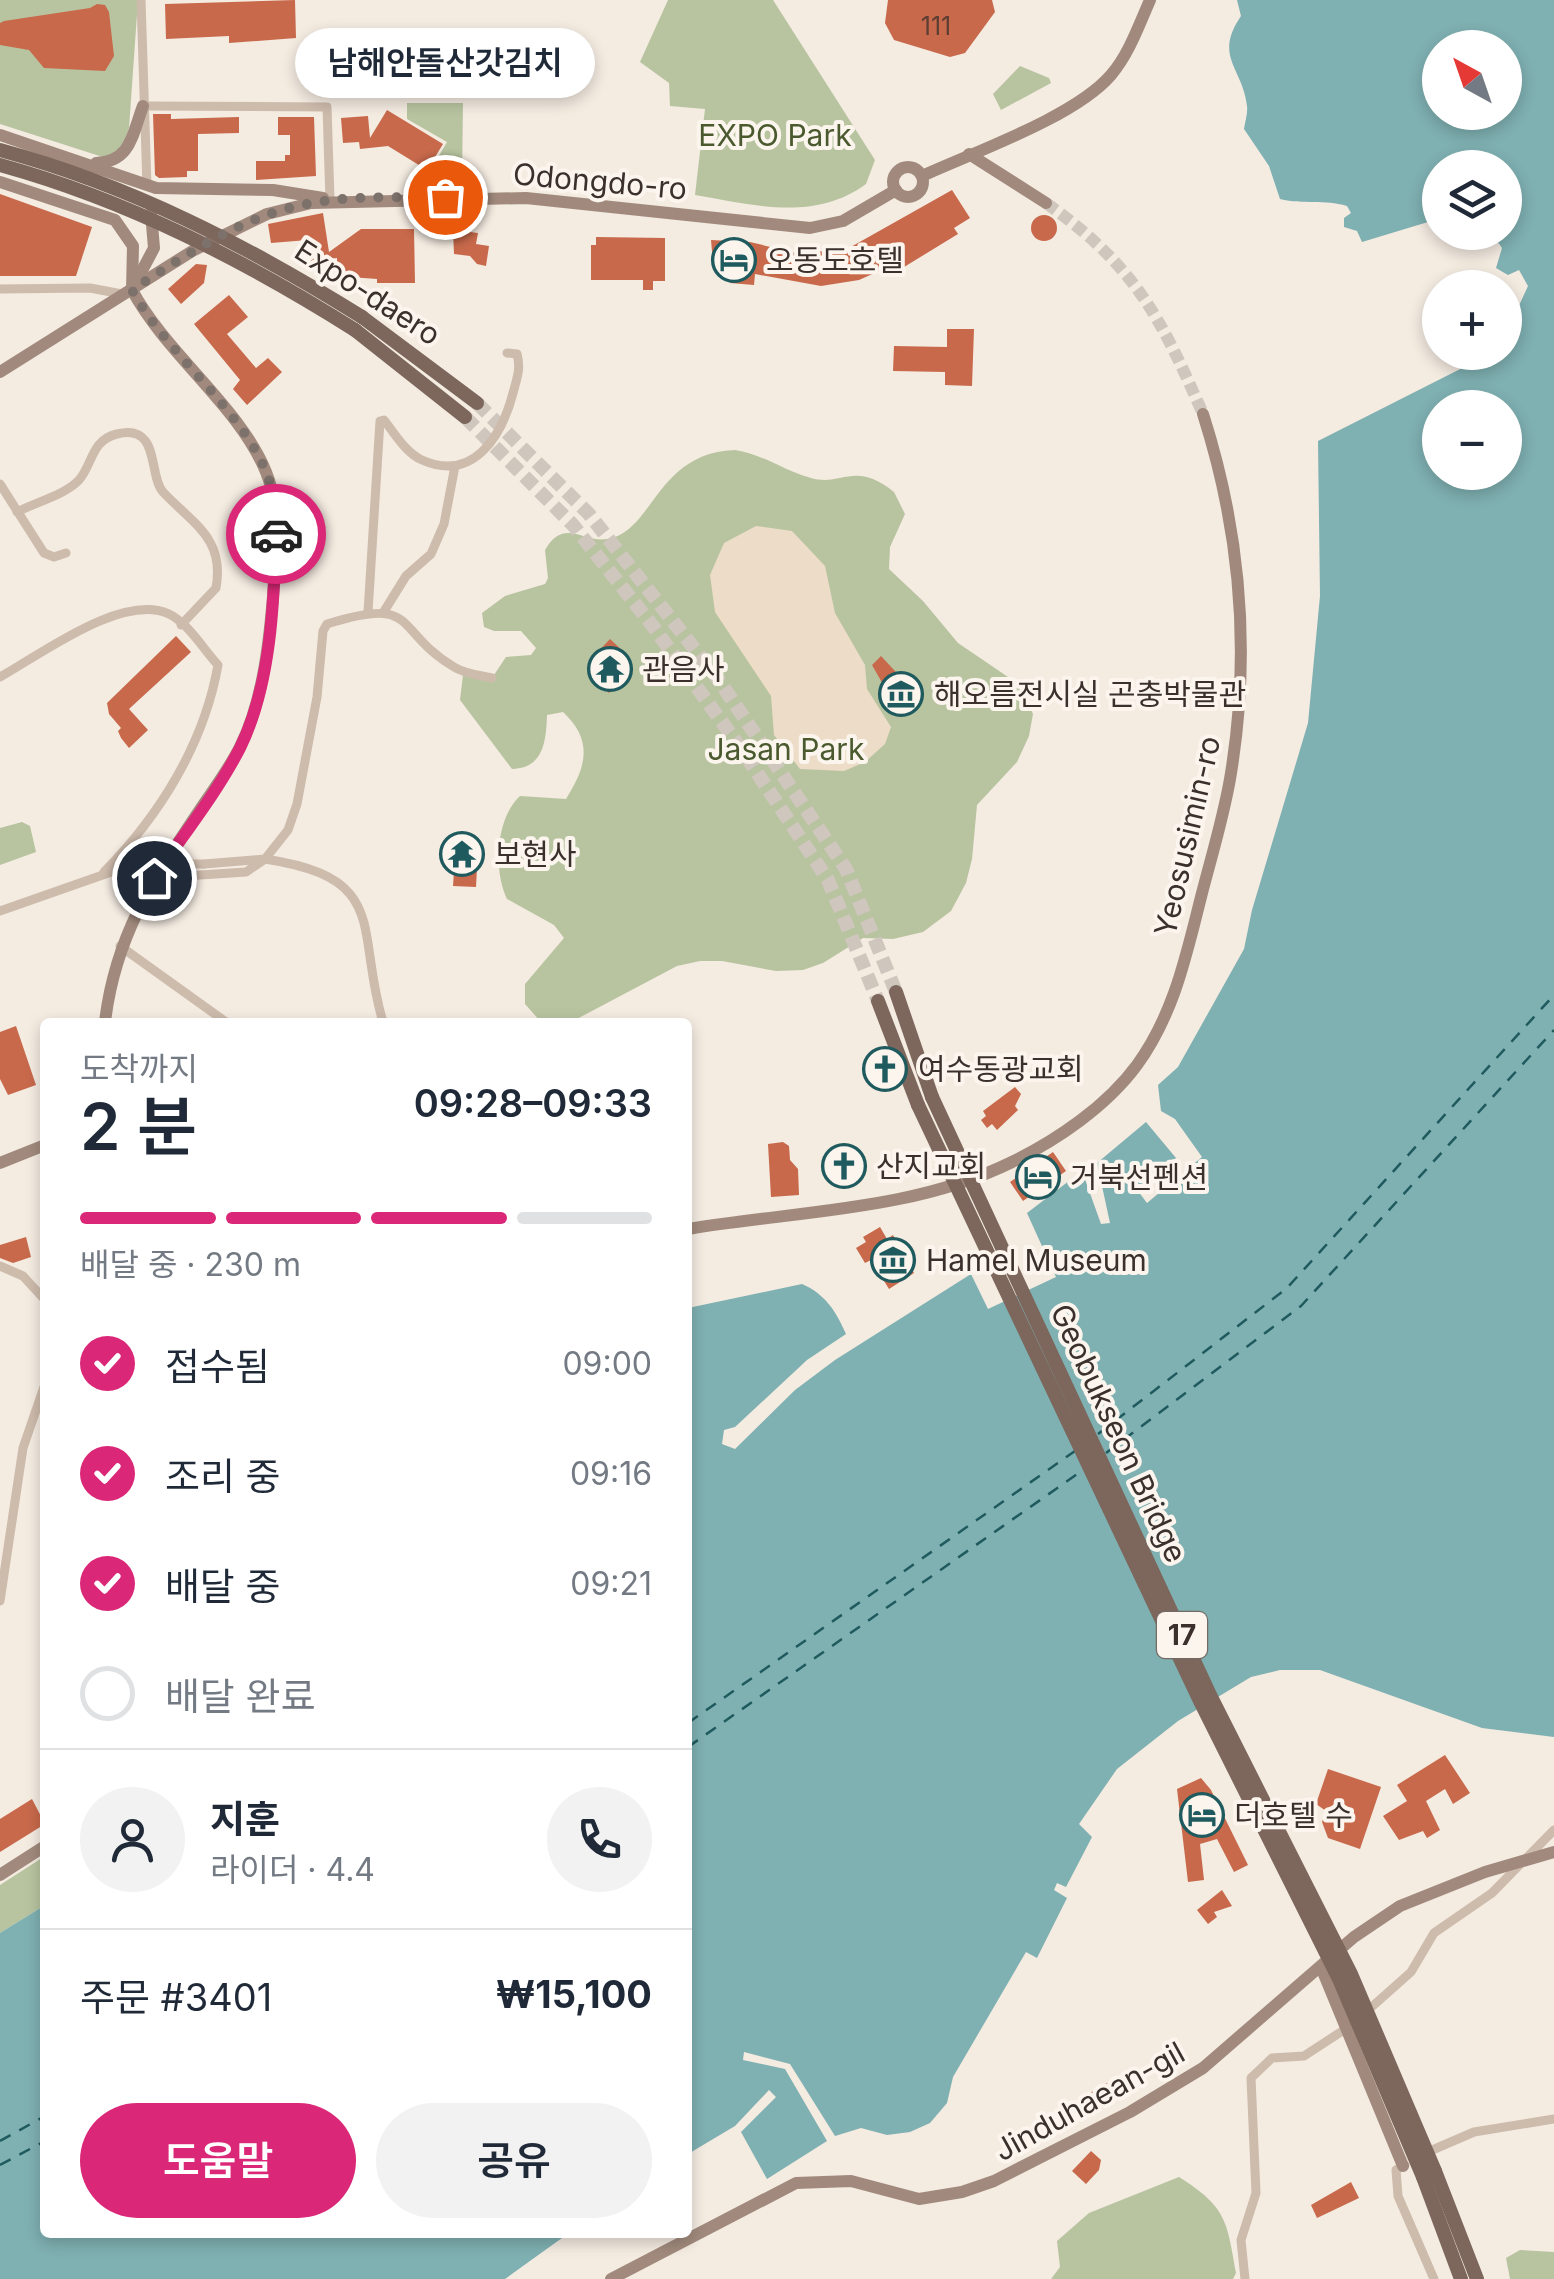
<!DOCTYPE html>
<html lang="ko">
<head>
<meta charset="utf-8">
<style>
  :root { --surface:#fff; --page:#f2f2f3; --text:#1f2937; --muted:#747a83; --line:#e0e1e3; --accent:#db2777 }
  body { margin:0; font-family:Inter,"Noto Sans KR",sans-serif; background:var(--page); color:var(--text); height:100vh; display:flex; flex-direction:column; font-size:38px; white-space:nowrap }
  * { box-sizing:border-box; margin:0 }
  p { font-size:32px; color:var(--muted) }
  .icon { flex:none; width:55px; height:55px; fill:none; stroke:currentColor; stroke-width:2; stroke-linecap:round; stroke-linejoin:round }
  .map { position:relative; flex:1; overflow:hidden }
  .details { position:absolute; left:40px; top:1018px; width:652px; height:1220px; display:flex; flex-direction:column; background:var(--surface); border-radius:10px; box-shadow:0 5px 15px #0003 }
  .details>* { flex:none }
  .needle { width:65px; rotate:320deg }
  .fabs { position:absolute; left:1422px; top:30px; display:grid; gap:20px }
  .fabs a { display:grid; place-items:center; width:100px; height:100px; border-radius:50%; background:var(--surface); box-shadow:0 5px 15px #0003; font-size:50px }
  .pin { position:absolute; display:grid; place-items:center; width:85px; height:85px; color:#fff; margin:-42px; border:5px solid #fff; border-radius:50%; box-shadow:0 2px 10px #0007 }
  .courier { position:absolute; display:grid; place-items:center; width:100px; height:100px; margin:-50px; border:8px solid #db2777; border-radius:50%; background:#fff; color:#222; box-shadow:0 2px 12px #0007 }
  .bubble { position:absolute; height:70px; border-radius:35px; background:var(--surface); box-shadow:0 5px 15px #0003; font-size:32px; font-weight:600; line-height:70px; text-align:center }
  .head em { font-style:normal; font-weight:600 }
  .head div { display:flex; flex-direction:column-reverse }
  .head { display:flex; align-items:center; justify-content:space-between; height:170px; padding:0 40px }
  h1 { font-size:65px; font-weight:600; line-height:75px }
  .bar { display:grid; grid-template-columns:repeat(4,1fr); gap:15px 10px; align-content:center; height:120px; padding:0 40px }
  .bar i { height:12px; border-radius:8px; background:var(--line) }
  .bar .on { background:var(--accent) }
  .bar p { grid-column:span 4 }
  .line { display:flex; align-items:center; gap:25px; padding:0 40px; border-top:2px solid var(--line) }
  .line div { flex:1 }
  .round { display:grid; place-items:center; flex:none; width:105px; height:105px; border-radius:52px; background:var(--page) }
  ol { padding:0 40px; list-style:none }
  li { display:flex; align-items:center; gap:30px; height:110px }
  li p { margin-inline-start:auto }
  li .icon { padding:10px; border-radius:50%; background:var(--accent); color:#fff; stroke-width:4 }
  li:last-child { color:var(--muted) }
  li i { width:55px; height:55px; border:5px solid var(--line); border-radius:50% }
  .primary-button { display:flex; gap:20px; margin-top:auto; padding:20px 40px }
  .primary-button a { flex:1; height:115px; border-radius:60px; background:var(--accent); color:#fff; font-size:40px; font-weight:600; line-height:115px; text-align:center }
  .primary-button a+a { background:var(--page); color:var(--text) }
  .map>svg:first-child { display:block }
  .green { fill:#b8c4a0 }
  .plaza { fill:#ecdcc8 }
  .water { fill:#7fb0b2; fill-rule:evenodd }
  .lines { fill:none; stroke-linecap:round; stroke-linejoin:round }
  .ferry { stroke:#1f5a5e; stroke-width:2.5; stroke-dasharray:12 10; stroke-linecap:butt }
  .building { fill:#c8694b }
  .secondary-tunnel { stroke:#cfc6bd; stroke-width:12; stroke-dasharray:12 6; stroke-linecap:butt }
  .primary-tunnel { stroke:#cfc6bd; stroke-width:14; stroke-dasharray:14 7; stroke-linecap:butt }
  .street { stroke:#cdbbac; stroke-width:9 }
  .secondary { stroke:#a18a7d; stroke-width:12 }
  .primary { stroke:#7d675c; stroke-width:14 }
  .street-bridge { stroke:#cdbbac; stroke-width:9 }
  .primary-bridge { stroke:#7d675c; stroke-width:14 }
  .done { stroke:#7c716b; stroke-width:10; stroke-dasharray:0 18 }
  .route { stroke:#db2777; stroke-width:12 }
  .labels { text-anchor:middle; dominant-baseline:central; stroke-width:8; stroke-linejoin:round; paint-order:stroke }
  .number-label { font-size:25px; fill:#5e3e33 }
  .shield { fill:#fbf5ee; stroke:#756b66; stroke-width:2.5 }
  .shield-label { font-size:28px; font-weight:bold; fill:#3b302b }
  .park-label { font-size:30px; fill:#4a5a2e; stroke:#fbf5ee }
  .street-label { font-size:30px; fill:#3b302b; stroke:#fbf5ee }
  .poi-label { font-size:30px; fill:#3b302b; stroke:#fbf5ee; text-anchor:start }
</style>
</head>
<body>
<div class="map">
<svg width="1554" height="2279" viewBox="0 0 1554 2279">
  <rect width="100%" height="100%" fill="#f4ebe1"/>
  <!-- green -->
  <g class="green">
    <path d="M0,0H138L129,128L122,148L109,159L0,124Z"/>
    <path d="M668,0H773L875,160L866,184C814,222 754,205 695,195L705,109L670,106L669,83L640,62Z"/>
    <path d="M1020,66L1049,78L1051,83L1001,110L993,94Z"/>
    <path d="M407,103H463L462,178H426L447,142L407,119Z"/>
    <path d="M735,450C763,454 784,471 811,478C842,487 854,460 894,492L905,514L890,547L889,569L923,601L958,643L1020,685L1033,714L1029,736L1017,762L977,805L972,859L966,883L951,911L923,932L893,939L863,938L823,963L803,970L776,971L722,961H700L677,966L573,1021L541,1022L525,1004V984L564,938L554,925L507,899C493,870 496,818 520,796L566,799C586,767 594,741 563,712L547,715C546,741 544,768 512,769L460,700L463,675L490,681L506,657L531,655L536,648L521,631H494L484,627L482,613L505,596L545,584L548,578L545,550C564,517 583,543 607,539C654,532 655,453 735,450Z"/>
    <path d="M22,822L30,826L36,852L0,865V828Z"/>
    <path d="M45,1856V1905L0,1933V1885Z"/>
    <path d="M1179,2177C1227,2207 1227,2222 1236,2273L1233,2279H1051L1060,2267L1057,2241L1089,2213Z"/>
    <path d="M1520,2250L1554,2252V2279H1510L1506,2258Z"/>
  </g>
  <!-- plaza -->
  <path class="plaza" d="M756,526L792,531L825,566L835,613L865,665L867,689L891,727L885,744L865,762L844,771L800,769L774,735L771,696L715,612L710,575L724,543Z"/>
  <!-- water -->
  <g class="water">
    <path d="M1237,0H1554V1737L1482,1728L1320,1670H1280L1251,1677L1178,1721L1117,1769L1079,1824L1092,1837L1066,1887L1057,1883L1054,1890L1067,1898L1037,1958L1026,1952L953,2077L947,2103L930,2123L910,2132L887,2135L861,2128L835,2136L790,2064L744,2052L743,2060L785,2069L827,2141L767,2179L741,2132L776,2097L769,2090L735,2126L688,2154V1308L802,1284C825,1294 836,1311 846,1334L807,1360L735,1427L724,1430L722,1444L735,1449L795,1390L835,1360L971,1274L988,1309L1056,1277L1027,1213L1082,1171L1101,1224L1110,1223L1097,1163L1146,1122L1176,1158L1138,1191L1147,1203L1202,1157L1175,1119L1161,1111L1158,1085L1178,1067L1244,949L1252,910L1308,723L1320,596L1318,441L1478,360L1484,353L1505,352V314L1517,310L1528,286L1519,270L1508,275L1496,268L1502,248L1495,238L1484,240L1467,233L1505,232V168H1440V224L1428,222L1362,242L1357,231L1344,227V218L1351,213L1347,206C1324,199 1304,205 1280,199L1269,166L1244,129C1245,122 1248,113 1247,106C1243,68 1213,57 1241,16ZM1440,48H1505V112H1440ZM1440,408H1505V472H1440Z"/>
    <path d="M45,1905V2232L569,2233L505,2279H0V1933Z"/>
  </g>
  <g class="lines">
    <!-- ferry -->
    <g class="ferry">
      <path d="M1098,1434L1287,1288L1554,995"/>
      <path d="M1106,1453L1301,1306L1554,1030"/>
      <path d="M688,1723L1075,1451"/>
      <path d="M688,1747L1083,1470"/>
      <path d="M0,2141L45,2116"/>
      <path d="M0,2165L45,2141"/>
    </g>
  </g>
  <!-- building -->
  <g class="building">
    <path d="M295,0L296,38L229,43V36L166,39L165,4Z"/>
    <path d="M888,0H992L995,12L965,53L950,57L894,40L885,23Z"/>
    <path d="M97,4L105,5L109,12L114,56L105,71L44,68L29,50L0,45V23L4,21L90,8Z"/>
    <path d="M387,110L443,144L427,170L388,146L360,149L359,142L343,143L341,118L368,116L370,138Z"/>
    <path d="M153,114H171V119L239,117V133L198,134V171H187V177L159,178L155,175Z"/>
    <path d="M278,117H314L316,176L256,180V161H285V155H290V135H278Z"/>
    <path d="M952,190L970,218L954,228L958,234L891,275L886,268L859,280L821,286L755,274L754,285L730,283L731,272L723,271V263H713L711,240L750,242L800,254L849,248Z"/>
    <path d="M0,194L92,227L76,276H0Z"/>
    <path d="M323,213L329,252L361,229H414L415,283H377V279L337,276V258L311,261L308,240L271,243L268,224Z"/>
    <circle cx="1044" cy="228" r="13"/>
    <path d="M453,230L478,233L476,244L489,246L486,266L477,264L470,256L454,254Z"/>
    <path d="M596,237L665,238V281H653V290H643V280H591V245H596Z"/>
    <path d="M196,264L207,265L204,283L181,304L168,289Z"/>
    <path d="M229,295L248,317L227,334L256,368L268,358L282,372L247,405L233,389L240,380L194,324Z"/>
    <path d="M947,329H974L972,386L945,385V372L893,371L894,346L947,347Z"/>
    <path d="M176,636L191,652L129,709L148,730L129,748L121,738L118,731L121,728L109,714L107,703Z"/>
    <path d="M610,639L624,652L626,675L609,693L589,676L600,664L593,657Z"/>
    <path d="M881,656L908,685L911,682L918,689L908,702L897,709L872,665Z"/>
    <path d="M456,840H470L468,867L477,868L476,887L453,886Z"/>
    <path d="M16,1026L36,1085L8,1095L0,1079V1032Z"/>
    <path d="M1015,1087L1021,1094L1015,1106L1018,1110L997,1130L992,1124L987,1128L981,1120L986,1116L983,1111Z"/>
    <path d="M783,1142L789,1146L790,1160L798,1169L799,1195L771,1197L768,1144Z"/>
    <path d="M1053,1152L1066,1171L1023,1201L1010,1182Z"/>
    <path d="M880,1227L887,1239L893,1235L914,1273L889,1289L871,1260L865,1263L856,1248L866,1242L863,1237Z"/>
    <path d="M26,1237L31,1257L13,1263L0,1258V1245Z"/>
    <path d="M1445,1755L1470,1793L1453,1804L1445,1789L1426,1801L1440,1830L1427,1838L1423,1831L1399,1840L1383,1816L1407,1801L1397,1785Z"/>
    <path d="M1328,1769L1381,1787L1360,1849L1328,1838L1322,1822L1326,1811L1316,1804Z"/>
    <path d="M1201,1778L1211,1790L1248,1865L1234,1872L1217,1839L1200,1844L1204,1880L1188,1882L1177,1789Z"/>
    <path d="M32,1799L45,1824L0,1852V1819Z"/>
    <path d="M1222,1890L1232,1906L1214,1912L1217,1917L1208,1924L1197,1910Z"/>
    <path d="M1107,2083L1117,2099L1095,2113L1088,2101L1093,2098L1090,2093Z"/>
    <path d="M1091,2151L1101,2160L1099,2170L1086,2184L1072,2171Z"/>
    <path d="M1351,2182L1359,2198L1317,2218L1311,2205Z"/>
  </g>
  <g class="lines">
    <!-- secondary-tunnel -->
    <path class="secondary-tunnel" d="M1046,203C1135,266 1160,316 1203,414"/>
    <!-- primary-tunnel -->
    <g class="primary-tunnel">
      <path d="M477,403L589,514L718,679L846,869L896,992"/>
      <path d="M465,417L573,525L652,625L742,750L828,880L878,1001"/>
    </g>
    <!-- street -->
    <g class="street">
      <path d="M141,0L147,186"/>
      <path d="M143,106L327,107L330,200"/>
      <path d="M0,289L90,288L122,294"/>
      <path d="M0,484L44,553L54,557L66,553"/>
      <path d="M17,512C36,502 65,495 79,480C93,464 91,440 117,434C161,423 148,476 163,492C193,524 225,538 216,588L181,625"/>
      <path d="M368,612L380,421L384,420C395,434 406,453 422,460C474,483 502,435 513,393C517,378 521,369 517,354L507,353"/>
      <path d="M383,613L406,576L431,554L444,524L455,466"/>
      <path d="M0,677C40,655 123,592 169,614C188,623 204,650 218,665C204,744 160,815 104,872"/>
      <path d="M204,864L265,859L288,830L297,804L317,697L323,631L327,624C420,595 392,630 454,667C465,674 479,675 492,678"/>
      <path d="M154,878L246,872L265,859C391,878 355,929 383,1022"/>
      <path d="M0,911L134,864"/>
      <path d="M120,946L226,1022"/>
      <path d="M0,1266L23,1276L45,1300"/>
      <path d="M0,1601L23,1448L45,1384"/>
      <path d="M1366,2012L1411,1972L1434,1933L1492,1893L1554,1830"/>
      <path d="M1423,2154L1474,2132L1554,2119"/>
      <path d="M1405,2165L1396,2170L1398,2196L1434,2279"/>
      <path d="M1245,2279L1241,2240L1256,2193L1251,2078L1272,2058L1304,2056L1350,2026"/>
    </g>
    <!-- secondary -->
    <g class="secondary">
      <path d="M0,135L156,188L273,190L323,198"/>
      <path d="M969,154L1046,203"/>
      <path d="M96,163C131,162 132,135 143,106"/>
      <circle cx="908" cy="182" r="15"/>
      <path d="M922,176C974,152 1075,117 1111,75C1129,54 1139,25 1150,0"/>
      <path d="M0,182L115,220L133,246L132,290"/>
      <path d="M135,284L154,248L151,213"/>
      <path d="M0,372L194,250L267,214L311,203L526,198L810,228L843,221L896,190"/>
      <path d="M105,1022C115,937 152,881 199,811C213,790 229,769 240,747C264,699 270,637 274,584C277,548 280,506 266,472C240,407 167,355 132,290"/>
      <path d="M0,1163L45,1145"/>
      <path d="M688,1229C795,1211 913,1211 1012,1162C1057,1140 1107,1106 1137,1065C1174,1014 1186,956 1201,897C1211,858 1223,819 1230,779C1251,656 1241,533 1203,414"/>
      <path d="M0,1875L45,1846"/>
      <path d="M1321,1967L1403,2166"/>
      <path d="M611,2279L796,2183L851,2181L919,2199L962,2192L994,2181L1130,2112L1203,2068L1354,1937L1400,1906L1485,1872L1554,1852"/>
    </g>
    <!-- primary -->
    <g class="primary">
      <path d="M362,317L477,403"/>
      <path d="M355,330L465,417"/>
      <path d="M896,992L932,1097"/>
      <path d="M878,1001L918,1105"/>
      <path d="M1435,2171L1477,2279"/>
      <path d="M1423,2177L1461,2279"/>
    </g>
    <!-- street-bridge -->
    <path class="street-bridge" d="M134,864H204"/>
    <!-- primary-bridge -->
    <g class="primary-bridge">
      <path d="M0,150C130,185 248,246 362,317"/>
      <path d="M0,165C127,200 244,260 355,330"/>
      <path d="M932,1097L1210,1695L1351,1974L1435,2171"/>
      <path d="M918,1105L1200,1701L1339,1979L1423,2177"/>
    </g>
  </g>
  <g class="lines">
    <!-- done -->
    <path class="done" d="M276,534C275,513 274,491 266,472C241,409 167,354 132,290C188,254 245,214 313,203C356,195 402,198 445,197"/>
    <!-- route -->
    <path class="route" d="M154,878C183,835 217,793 240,748C271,685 274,603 276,534"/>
  </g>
  <!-- icons -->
  <defs>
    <g id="hotel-ring" transform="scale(2.25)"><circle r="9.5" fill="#fbf5ee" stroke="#1f5a5e" stroke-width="1.5"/><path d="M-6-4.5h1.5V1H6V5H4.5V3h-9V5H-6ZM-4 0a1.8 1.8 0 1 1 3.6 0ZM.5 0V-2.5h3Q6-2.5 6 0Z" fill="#1f5a5e"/></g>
    <g id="temple-ring" transform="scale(2.25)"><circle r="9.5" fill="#fbf5ee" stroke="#1f5a5e" stroke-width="1.5"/><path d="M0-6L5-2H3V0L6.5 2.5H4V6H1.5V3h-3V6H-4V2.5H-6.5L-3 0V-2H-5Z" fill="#1f5a5e"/></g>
    <g id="museum-ring" transform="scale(2.25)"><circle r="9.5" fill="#fbf5ee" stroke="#1f5a5e" stroke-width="1.5"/><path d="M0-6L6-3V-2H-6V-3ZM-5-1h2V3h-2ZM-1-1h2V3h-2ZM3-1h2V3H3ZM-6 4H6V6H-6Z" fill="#1f5a5e"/></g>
    <g id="church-ring" transform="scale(2.25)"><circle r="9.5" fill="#fbf5ee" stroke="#1f5a5e" stroke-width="1.5"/><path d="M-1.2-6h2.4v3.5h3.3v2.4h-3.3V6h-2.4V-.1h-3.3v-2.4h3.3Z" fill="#1f5a5e"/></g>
  </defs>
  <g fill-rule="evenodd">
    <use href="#hotel-ring" x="734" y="260"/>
    <use href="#temple-ring" x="610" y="669"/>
    <use href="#museum-ring" x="901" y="694"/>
    <use href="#temple-ring" x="462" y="854"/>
    <use href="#church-ring" x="885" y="1069"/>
    <use href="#church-ring" x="844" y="1166"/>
    <use href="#hotel-ring" x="1038" y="1177"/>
    <use href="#museum-ring" x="893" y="1260"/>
    <use href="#hotel-ring" x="1202" y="1815"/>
  </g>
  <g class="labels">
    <!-- number labels -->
    <g class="number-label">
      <text x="936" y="26">111</text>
    </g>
    <!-- shield labels -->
    <rect class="shield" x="1157" y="1612" width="50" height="46" rx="8"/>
    <g class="shield-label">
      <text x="1182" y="1635">17</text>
    </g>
    <!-- park labels -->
    <g class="park-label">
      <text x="775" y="135">EXPO Park</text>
      <text x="786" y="749">Jasan Park</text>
    </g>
    <!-- street labels -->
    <g class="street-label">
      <text transform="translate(600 181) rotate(5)">Odongdo-ro</text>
      <text transform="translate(368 292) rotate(33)">Expo-daero</text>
      <text transform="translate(1187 836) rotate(-77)">Yeosusimin-ro</text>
      <text transform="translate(1119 1433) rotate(65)">Geobukseon Bridge</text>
      <text transform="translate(1089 2101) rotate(-29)">Jinduhaean-gil</text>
    </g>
    <!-- poi labels -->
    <g class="poi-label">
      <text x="766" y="260">오동도호텔</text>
      <text x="642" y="669">관음사</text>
      <text x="934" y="694">해오름전시실 곤충박물관</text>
      <text x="494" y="854">보현사</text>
      <text x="918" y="1069">여수동광교회</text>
      <text x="876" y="1166">산지교회</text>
      <text x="1070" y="1177">거북선펜션</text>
      <text x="926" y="1260">Hamel Museum</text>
      <text x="1234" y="1815">더호텔 수</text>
    </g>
  </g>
</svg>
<div class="fabs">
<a><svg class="needle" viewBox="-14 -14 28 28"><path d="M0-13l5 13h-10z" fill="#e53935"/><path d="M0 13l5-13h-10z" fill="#747a83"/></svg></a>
<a><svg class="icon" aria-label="layers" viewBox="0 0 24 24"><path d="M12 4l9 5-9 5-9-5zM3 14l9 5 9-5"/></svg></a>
<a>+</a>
<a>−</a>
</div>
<div class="pin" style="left:445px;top:197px;background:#ea580c"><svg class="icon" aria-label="bag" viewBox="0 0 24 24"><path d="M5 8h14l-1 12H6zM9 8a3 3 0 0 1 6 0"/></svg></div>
<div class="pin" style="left:154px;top:878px;background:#1f2937"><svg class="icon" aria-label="home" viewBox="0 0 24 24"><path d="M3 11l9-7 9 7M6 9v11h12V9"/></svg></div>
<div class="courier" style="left:276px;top:534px"><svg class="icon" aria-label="car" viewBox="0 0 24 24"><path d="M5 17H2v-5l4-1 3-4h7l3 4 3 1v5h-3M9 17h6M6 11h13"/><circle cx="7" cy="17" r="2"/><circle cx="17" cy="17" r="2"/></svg></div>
<div class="bubble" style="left:295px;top:28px;width:300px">남해안돌산갓김치</div>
<section class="details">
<div class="head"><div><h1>2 분</h1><p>도착까지</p></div><em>09:28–09:33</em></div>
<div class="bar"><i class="on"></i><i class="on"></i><i class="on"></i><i></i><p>배달 중 · 230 m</p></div>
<ol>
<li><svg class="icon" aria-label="check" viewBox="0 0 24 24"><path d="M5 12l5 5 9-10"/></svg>접수됨<p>09:00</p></li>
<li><svg class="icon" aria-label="check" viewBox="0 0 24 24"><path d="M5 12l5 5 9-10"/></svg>조리 중<p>09:16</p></li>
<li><svg class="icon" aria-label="check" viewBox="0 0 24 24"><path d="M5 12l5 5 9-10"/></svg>배달 중<p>09:21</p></li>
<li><i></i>배달 완료</li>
</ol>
<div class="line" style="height:180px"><a class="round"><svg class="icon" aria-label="person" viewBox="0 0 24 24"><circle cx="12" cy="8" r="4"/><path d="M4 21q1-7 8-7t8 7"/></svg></a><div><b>지훈</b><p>라이더 · 4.4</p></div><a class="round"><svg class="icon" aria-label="phone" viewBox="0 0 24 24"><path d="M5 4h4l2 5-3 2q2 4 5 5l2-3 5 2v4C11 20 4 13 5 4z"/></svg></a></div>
<div class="line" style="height:130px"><div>주문 #3401</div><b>₩15,100</b></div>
<div class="primary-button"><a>도움말</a><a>공유</a></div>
</section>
</div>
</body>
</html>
